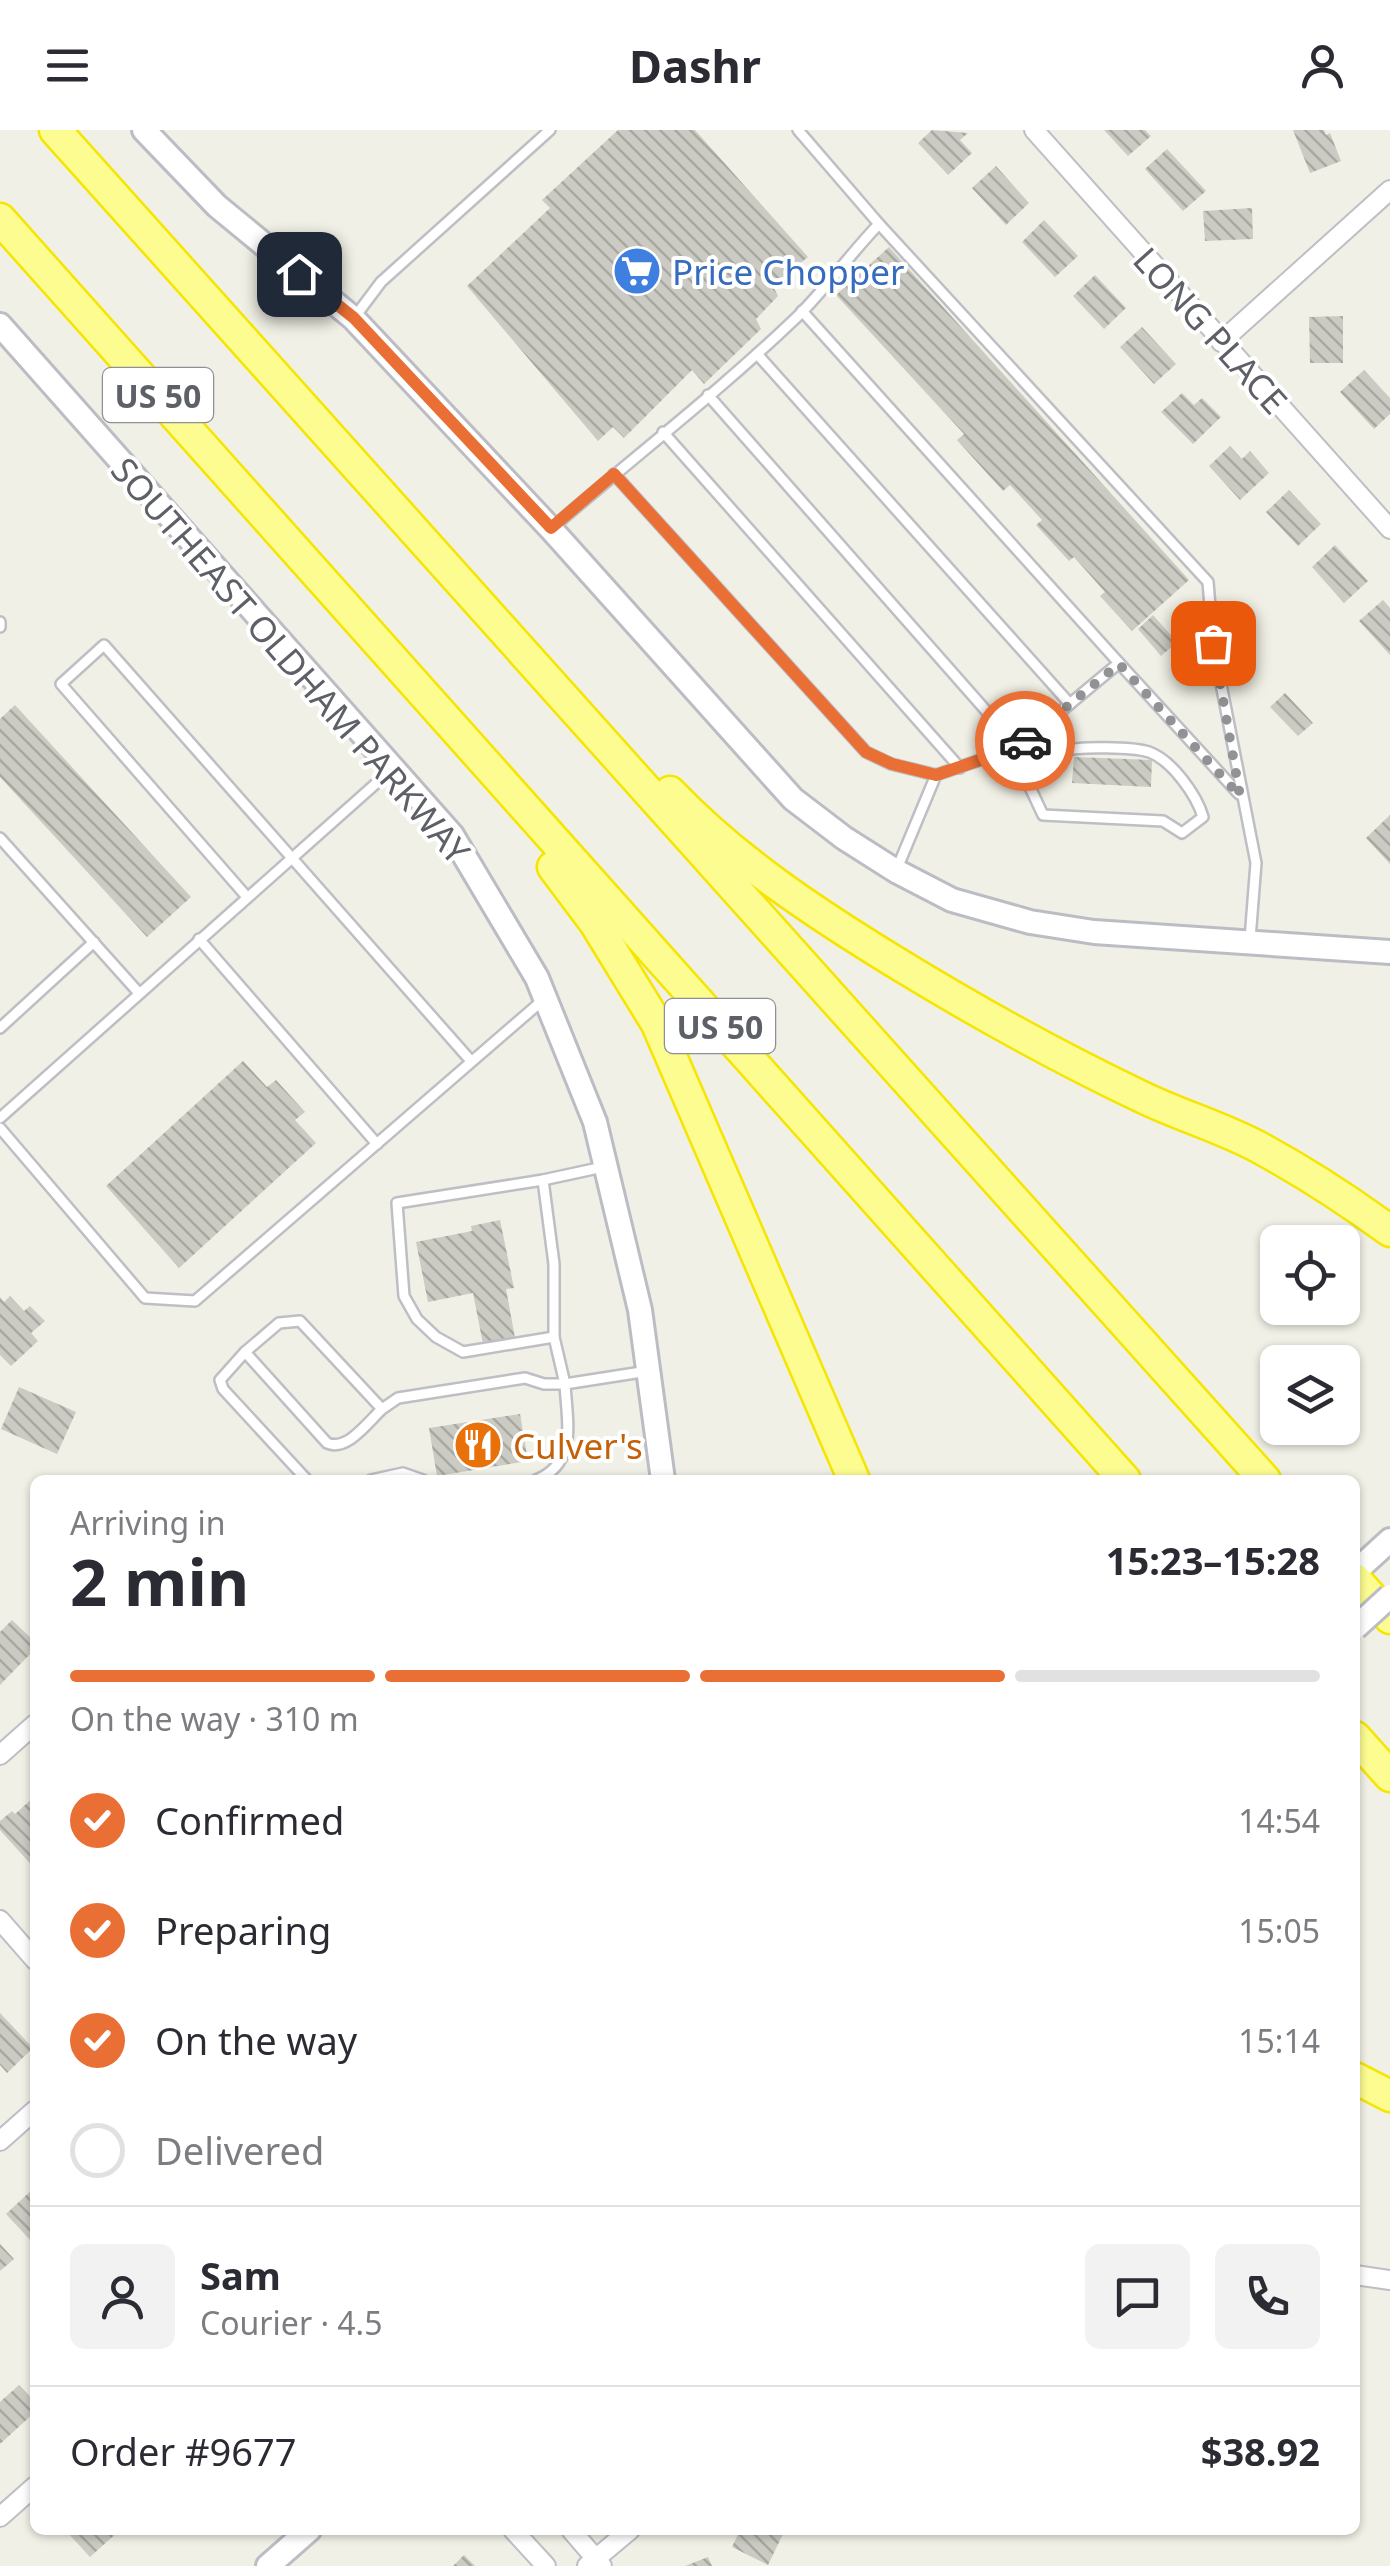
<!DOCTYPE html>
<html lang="en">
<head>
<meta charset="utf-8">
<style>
  :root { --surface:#fff; --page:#f2f2f3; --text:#2b2b33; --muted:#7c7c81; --line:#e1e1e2; --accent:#e96f34 }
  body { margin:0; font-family:"Noto Sans",sans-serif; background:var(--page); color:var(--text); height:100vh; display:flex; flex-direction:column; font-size:38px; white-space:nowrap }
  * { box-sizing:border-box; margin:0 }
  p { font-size:32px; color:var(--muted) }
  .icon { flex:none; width:55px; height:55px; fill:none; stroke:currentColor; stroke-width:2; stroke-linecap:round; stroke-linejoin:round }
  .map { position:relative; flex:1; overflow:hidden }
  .sheet { position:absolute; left:30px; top:1345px; width:1330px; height:1060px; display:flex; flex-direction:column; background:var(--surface); border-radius:15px; box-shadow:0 2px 8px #0004 }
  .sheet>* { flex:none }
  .fabs { position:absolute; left:1260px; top:1095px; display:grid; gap:20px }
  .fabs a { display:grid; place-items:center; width:100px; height:100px; border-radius:15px; background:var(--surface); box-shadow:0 2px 8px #0004; font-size:50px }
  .pin { position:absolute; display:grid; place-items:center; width:85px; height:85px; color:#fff; margin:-42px; border-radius:20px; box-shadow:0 5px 15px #0006 }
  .courier { position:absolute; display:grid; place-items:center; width:100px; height:100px; margin:-50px; border:8px solid #e96f34; border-radius:50%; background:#fff; color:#222; box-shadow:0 2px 12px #0007 }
  .summary em { font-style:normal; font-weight:700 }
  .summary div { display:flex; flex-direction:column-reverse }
  .summary { display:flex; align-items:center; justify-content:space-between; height:170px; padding:0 40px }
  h1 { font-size:65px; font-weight:700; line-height:75px }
  .bar { display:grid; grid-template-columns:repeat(4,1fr); gap:15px 10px; align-content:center; height:120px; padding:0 40px }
  .bar i { height:12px; border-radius:8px; background:var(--line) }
  .bar .active { background:var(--accent) }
  .bar p { grid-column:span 4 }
  .line { display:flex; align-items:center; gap:25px; padding:0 40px; border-top:2px solid var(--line) }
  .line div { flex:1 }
  .round { display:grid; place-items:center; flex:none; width:105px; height:105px; border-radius:15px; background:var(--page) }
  ol { padding:0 40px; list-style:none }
  li { display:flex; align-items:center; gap:30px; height:110px }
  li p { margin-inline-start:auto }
  li .icon { padding:10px; border-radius:50%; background:var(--accent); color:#fff; stroke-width:4 }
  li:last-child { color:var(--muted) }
  li i { width:55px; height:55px; border:5px solid var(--line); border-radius:50% }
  header { display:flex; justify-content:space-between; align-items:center; height:130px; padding:0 40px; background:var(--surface); font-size:45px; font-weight:700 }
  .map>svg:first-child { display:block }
  .building { fill:url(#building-back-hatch) }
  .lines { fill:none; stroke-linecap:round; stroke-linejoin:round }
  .lane-casing { stroke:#bebec5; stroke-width:14 }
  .street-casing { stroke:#bebec5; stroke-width:22 }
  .secondary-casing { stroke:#bcbdc4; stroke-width:28 }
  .highway-casing { stroke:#f5e501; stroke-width:35 }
  .lane { stroke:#fff; stroke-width:9 }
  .street { stroke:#fff; stroke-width:18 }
  .secondary { stroke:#fff; stroke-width:22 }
  .highway { stroke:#fcfc91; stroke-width:30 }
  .secondary-bridge-casing { stroke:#bcbdc4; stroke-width:28; stroke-linecap:butt }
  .secondary-bridge { stroke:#fff; stroke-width:22 }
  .done { stroke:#919293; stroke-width:10; stroke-dasharray:0 18 }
  .route { stroke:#e96f34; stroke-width:12 }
  .labels { text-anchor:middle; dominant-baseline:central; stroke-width:8; stroke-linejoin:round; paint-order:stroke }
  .shield { fill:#fff; stroke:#8e9095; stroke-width:2.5 }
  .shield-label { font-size:32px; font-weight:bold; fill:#5e6067 }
  .shop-label { font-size:35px; fill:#366cbe; stroke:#fff; text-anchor:start }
  .street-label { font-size:35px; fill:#5e6067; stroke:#fff }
  .food-label { font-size:35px; fill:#c56008; stroke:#fff; text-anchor:start }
</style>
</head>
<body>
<header><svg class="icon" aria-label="menu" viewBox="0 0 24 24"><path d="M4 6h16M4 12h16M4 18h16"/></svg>Dashr<svg class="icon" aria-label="person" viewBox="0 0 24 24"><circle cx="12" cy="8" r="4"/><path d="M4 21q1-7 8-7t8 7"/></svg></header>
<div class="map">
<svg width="1390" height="2436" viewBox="0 0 1390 2436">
  <defs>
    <pattern id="building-back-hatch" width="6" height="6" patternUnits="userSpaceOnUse" patternTransform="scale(2.5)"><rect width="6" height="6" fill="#cbcbc3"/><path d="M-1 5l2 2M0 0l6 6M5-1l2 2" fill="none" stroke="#a8a8a2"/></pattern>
  </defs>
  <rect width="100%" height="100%" fill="#f0f0e6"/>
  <!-- building -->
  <g class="building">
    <path d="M618,0H695L808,127L773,156L778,166L756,189L761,199L704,254L692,240L624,308L613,297L598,311L467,156L550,78L542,70Z"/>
    <path d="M932,0L968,3L960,10L972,23L948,45L918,13Z"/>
    <path d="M1104,0H1145L1151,6L1128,26Z"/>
    <path d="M1293,0H1324L1326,5L1330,3L1341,31L1310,43Z"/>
    <path d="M1167,19L1206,61L1183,81L1145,39Z"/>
    <path d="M996,36L1029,73L1006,95L972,58Z"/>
    <path d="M1252,78L1253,109L1205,111L1203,81Z"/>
    <path d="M1044,90L1078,126L1055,147L1022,112Z"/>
    <path d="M889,117L1189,450L1132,501L1100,466L1105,462L1074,427L1069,431L1036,395L1042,390L1010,355L1003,361L957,310L964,304L836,165Z"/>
    <path d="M1095,145L1126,178L1104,199L1073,166Z"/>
    <path d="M1343,186V233H1310L1309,187Z"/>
    <path d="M1142,197L1176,234L1154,254L1120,217Z"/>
    <path d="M1364,240L1390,268V284L1374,299L1340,262Z"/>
    <path d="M1182,263L1194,275L1202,268L1221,287L1193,314L1161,282Z"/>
    <path d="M1230,316L1242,329L1250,321L1269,343L1240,370L1209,336Z"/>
    <path d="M1289,360L1321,394L1298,416L1266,382Z"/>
    <path d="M1335,415L1368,451L1344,473L1312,437Z"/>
    <path d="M1383,470L1390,478V525L1359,491Z"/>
    <path d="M1153,485L1177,512L1161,526L1138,499Z"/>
    <path d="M1285,563L1313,593L1298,606L1270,577Z"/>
    <path d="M15,575L191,767L147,807L0,647V589Z"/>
    <path d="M1074,627L1152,630L1151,657L1072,653Z"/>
    <path d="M1390,685V734L1366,708Z"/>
    <path d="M243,931L267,957L276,950L305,982L295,990L316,1013L179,1138L106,1056Z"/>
    <path d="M500,1090L514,1158L506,1159L515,1208L483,1214L473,1163L428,1172L416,1112L472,1101L471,1096Z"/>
    <path d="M10,1166L24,1181L30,1176L45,1191L31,1203L38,1211L11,1236L0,1225V1167L4,1172Z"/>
    <path d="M19,1257L76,1282L57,1324L1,1299Z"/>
    <path d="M520,1284L528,1331L437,1346L429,1298Z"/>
    <path d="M12,1490L35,1512V1519L0,1555V1502Z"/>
    <path d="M35,1666V1739L0,1700V1691L12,1681L15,1684Z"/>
    <path d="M0,1883L33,1918L7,1943L0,1935Z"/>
    <path d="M35,2057V2107L31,2111L6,2084Z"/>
    <path d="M0,2114L14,2129L0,2141Z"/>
    <path d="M19,2255L35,2272V2282L0,2314V2272Z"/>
    <path d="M65,2400H120L90,2427Z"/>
    <path d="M740,2400H785L768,2435L732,2417Z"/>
    <path d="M464,2425L475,2436H453Z"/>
    <path d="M708,2427L712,2436H685Z"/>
  </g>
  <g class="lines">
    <!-- lane casing -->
    <g class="lane-casing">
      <g id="lane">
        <path d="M798,0L879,94"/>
        <path d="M802,181L1119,533"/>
        <path d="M354,188L381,152L550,0"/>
        <path d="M757,224L1070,574"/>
        <path d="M708,265L1018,617L1027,651L1043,685L1163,691L1182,703L1203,687C1197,666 1172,630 1149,622C1134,617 1079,616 1063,621C1051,626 1038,642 1027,651"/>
        <path d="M663,302L960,638"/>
        <path d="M614,344L866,622L891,634L936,645"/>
        <path d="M553,397C634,327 721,260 798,186C827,157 851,123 879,94L1208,452L1213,513L1256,733L1250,809"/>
        <path d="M0,492V497"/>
        <path d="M0,708L138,862"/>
        <path d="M896,741L936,645L1018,617L1119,533L1239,664"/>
        <path d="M247,767L61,554L104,515L471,931"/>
        <path d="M199,809L377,1014"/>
        <path d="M0,898L94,812"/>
        <path d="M0,988L390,641"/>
        <path d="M0,998L145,1168L195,1171L543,870"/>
        <path d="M603,1037L543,1050L397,1073L404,1166L417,1189L436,1207L463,1222L554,1207L565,1254L648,1241"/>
        <path d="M543,1050L554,1134V1207"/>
        <path d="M245,1222L220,1250L223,1259L307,1350"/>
        <path d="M382,1279C368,1292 347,1322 327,1313L245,1222L279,1193L300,1191L382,1279L398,1268L525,1248L544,1254H565C567,1292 578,1333 536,1350"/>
        <path d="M371,1350L403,1343L423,1350"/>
      </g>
    </g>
    <!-- street casing -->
    <g class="street-casing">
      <g id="street">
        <path d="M1034,0L1390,399"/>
        <path d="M1221,212L1390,60"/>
        <path d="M0,1625L35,1594"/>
        <path d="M0,1790L35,1830"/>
        <path d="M0,2011L35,1980"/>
        <path d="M1355,2145L1390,2150"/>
        <path d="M0,2387L35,2356"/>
        <path d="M513,2400L546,2436"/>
        <path d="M571,2400L602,2436"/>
        <path d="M587,2436L630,2400"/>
      </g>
    </g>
    <!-- secondary casing -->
    <g class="secondary-casing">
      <g id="secondary">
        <path d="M144,0L217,76L353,188L551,399L793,669L844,708L896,741L952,770L1030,792L1094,802L1390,822"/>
        <path d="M0,195L452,705L537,848L595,992L640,1180L663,1350"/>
        <path d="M1355,1442L1390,1410"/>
        <path d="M268,2436L309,2400"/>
      </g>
    </g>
    <!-- highway casing -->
    <g class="highway-casing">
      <g id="highway">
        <path d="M55,0L1265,1350"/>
        <path d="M0,89L1125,1350"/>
        <path d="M670,662C736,731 815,783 895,832C975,881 1058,927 1142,967C1181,986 1224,998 1262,1019C1306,1043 1349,1071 1390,1101"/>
        <path d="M553,737L595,793L657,894L854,1350"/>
        <path d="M1355,1449L1390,1488"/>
        <path d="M1355,1607L1390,1646"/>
        <path d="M1355,1948L1390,1966"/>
      </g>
    </g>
    <!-- lane -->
    <use href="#lane" class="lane"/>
    <!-- street -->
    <use href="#street" class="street"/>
    <!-- secondary -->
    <use href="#secondary" class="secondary"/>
    <!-- highway -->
    <use href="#highway" class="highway"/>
    <!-- secondary-bridge casing -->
    <g class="secondary-bridge-casing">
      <path id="secondary-bridge" d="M1355,1498L1390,1466"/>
    </g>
    <!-- secondary-bridge -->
    <use href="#secondary-bridge" class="secondary-bridge"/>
  </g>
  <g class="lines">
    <!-- done -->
    <path class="done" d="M1025,611L1119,534L1240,666L1213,513"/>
    <!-- route -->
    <path class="route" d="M299,144L354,188L551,398L614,344L866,622L892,634L936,645L1018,617L1025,611"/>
  </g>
  <!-- icons -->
  <defs>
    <g id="supermarket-disc" transform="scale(2.5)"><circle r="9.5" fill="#3f7fe0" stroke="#fff"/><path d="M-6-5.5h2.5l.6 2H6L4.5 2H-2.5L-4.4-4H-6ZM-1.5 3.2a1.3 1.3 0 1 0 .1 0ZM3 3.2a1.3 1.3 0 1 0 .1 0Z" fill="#fff"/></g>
    <g id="restaurant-disc" transform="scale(2.5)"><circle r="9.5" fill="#e8710a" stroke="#fff"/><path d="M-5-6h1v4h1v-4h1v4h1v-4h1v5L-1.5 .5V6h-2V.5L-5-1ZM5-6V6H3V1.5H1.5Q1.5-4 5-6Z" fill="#fff"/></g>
  </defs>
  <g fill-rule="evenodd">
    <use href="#supermarket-disc" x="637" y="141"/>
    <use href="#restaurant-disc" x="478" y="1315"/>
  </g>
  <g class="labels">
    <!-- shield labels -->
    <g class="shield">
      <rect x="103" y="238" width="110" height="54" rx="8"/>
      <rect x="665" y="869" width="110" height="54" rx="8"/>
    </g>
    <g class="shield-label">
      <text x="158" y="265">US 50</text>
      <text x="720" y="896">US 50</text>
    </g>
    <!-- shop labels -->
    <g class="shop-label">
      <text x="672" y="141">Price Chopper</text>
    </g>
    <!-- street labels -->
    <g class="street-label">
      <text transform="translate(1211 200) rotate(48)">LONG PLACE</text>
      <text transform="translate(291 530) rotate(49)">SOUTHEAST OLDHAM PARKWAY</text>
    </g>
    <!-- food labels -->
    <g class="food-label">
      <text x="513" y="1315">Culver's</text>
    </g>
  </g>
</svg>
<div class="fabs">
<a><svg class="icon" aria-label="locate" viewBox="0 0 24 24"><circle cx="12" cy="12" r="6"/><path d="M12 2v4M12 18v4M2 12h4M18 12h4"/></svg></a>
<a><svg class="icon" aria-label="layers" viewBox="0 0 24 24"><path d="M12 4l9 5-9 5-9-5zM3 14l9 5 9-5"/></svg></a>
</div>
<div class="pin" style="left:1213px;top:513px;background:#ea580c"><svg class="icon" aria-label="bag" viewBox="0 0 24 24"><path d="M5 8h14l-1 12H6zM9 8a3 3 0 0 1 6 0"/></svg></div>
<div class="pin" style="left:299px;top:144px;background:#1f2937"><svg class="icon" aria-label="home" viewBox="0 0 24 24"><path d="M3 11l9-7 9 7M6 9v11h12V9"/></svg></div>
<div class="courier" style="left:1025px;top:611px"><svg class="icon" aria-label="car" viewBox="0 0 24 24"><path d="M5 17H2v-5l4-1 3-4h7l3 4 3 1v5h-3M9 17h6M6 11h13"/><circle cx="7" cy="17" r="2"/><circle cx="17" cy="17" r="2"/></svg></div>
<section class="sheet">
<div class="summary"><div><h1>2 min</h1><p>Arriving in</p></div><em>15:23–15:28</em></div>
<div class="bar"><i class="active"></i><i class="active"></i><i class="active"></i><i></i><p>On the way · 310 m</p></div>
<ol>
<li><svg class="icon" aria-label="check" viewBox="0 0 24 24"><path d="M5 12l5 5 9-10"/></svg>Confirmed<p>14:54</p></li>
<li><svg class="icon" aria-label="check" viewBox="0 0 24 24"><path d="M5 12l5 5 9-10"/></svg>Preparing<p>15:05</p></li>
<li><svg class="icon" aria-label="check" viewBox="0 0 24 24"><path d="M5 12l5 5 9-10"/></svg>On the way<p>15:14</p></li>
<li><i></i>Delivered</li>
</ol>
<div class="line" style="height:180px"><a class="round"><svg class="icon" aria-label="person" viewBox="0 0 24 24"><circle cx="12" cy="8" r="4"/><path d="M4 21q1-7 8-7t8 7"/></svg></a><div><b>Sam</b><p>Courier · 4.5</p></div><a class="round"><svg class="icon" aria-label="chat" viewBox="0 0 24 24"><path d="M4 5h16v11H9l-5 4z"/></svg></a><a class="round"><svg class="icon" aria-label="phone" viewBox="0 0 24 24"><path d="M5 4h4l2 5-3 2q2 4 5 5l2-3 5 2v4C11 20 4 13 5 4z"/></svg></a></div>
<div class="line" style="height:130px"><div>Order #9677</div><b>$38.92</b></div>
</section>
</div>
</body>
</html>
